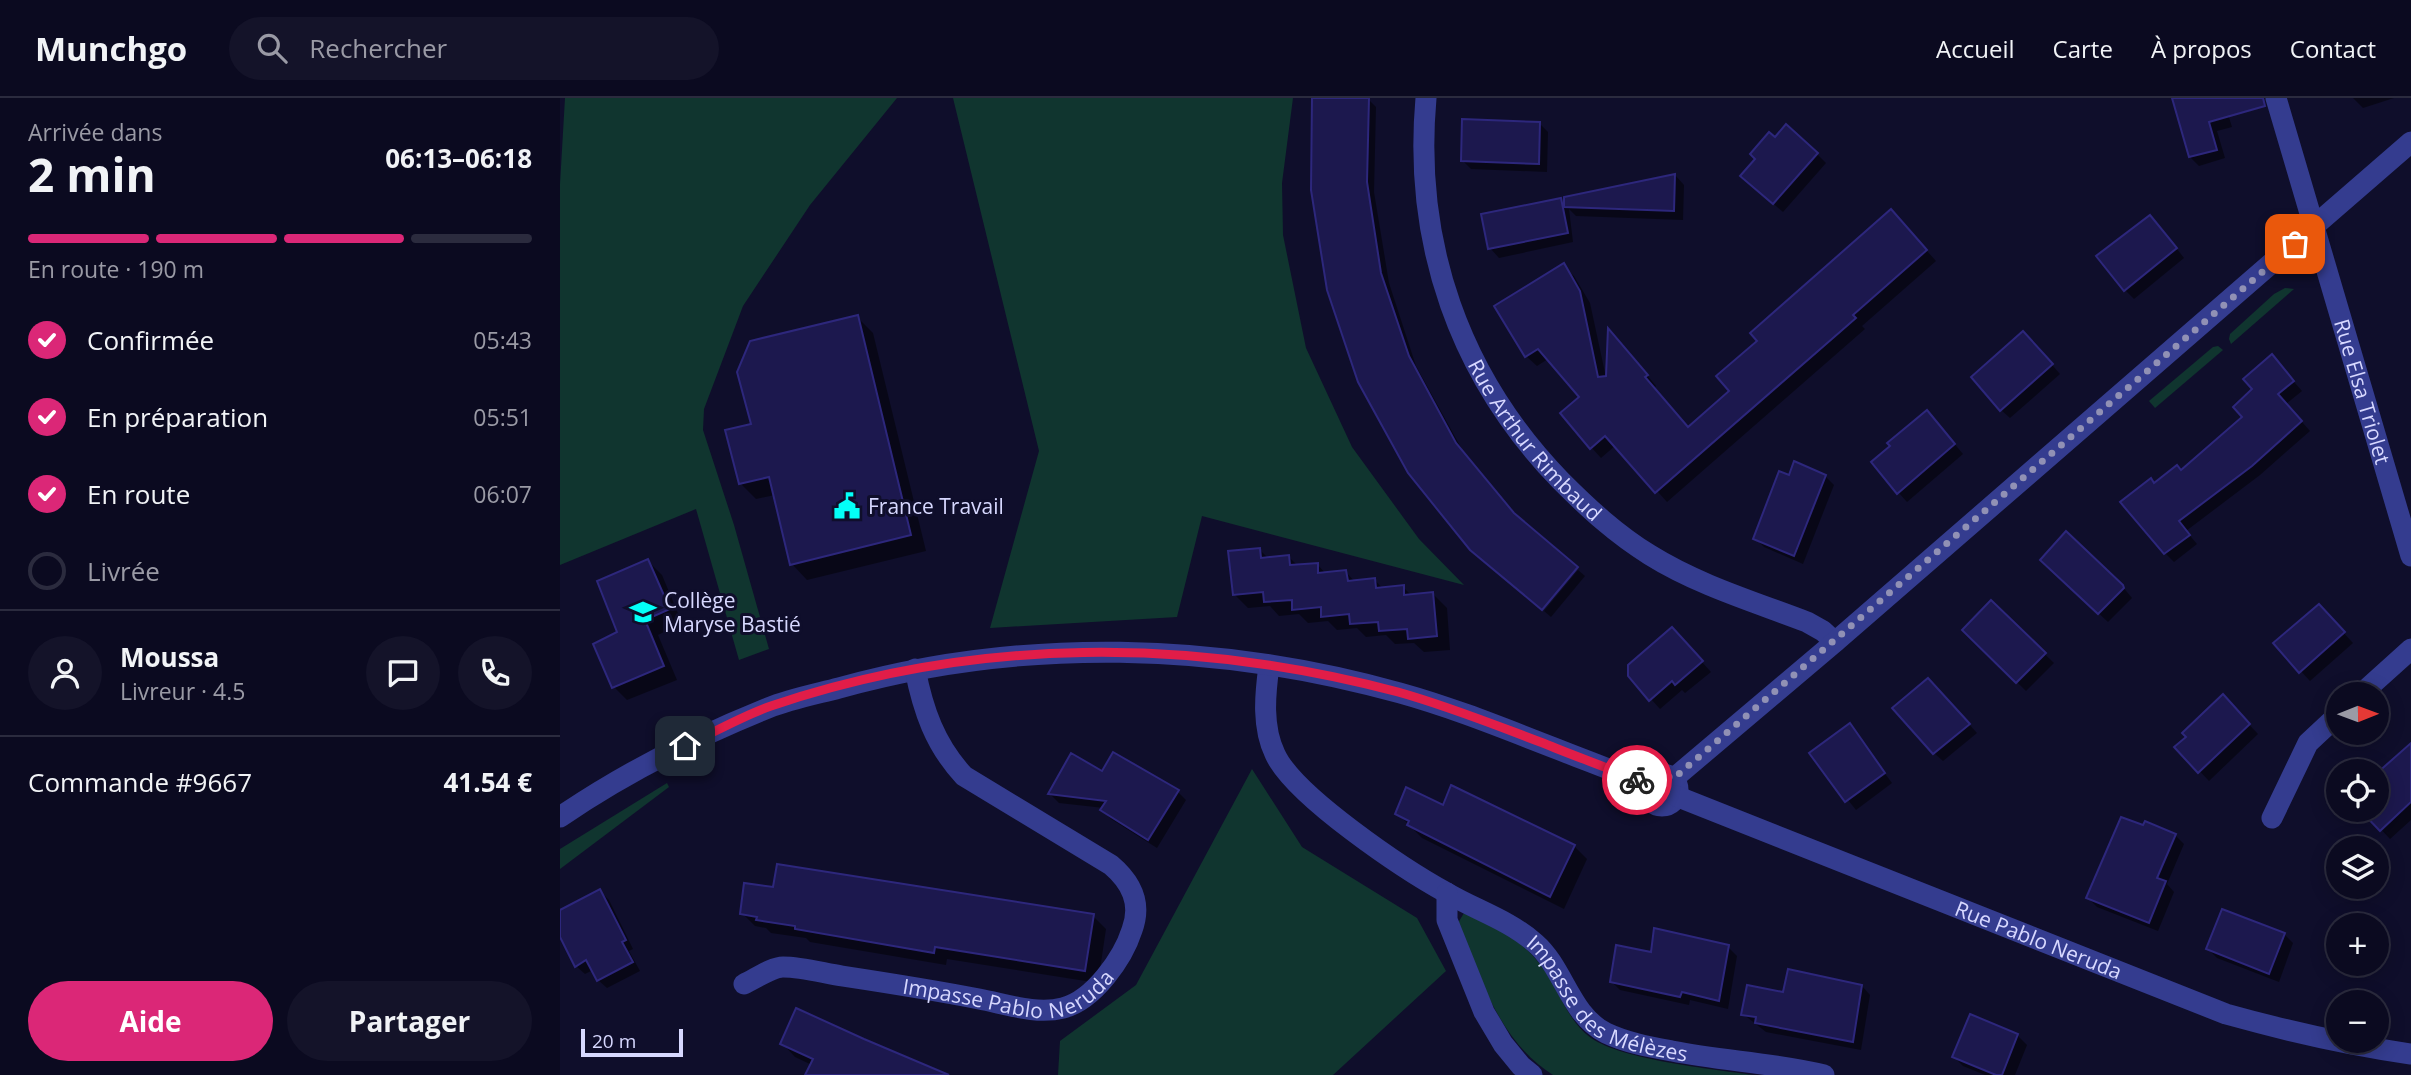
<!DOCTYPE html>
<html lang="fr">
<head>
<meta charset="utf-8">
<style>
  :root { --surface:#0b0a20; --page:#141329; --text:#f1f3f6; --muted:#9a9aa5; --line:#2b2b3e; --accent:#db2777 }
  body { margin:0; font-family:"Open Sans",sans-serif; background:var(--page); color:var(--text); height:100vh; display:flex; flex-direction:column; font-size:26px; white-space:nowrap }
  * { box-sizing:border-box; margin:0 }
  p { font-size:23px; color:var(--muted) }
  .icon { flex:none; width:38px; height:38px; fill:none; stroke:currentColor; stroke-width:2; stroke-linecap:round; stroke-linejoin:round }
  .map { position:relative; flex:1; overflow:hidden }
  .drawer { display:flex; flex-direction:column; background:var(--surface); width:560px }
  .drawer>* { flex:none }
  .needle { width:46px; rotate:89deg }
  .fabs { position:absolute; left:1766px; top:584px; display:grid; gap:14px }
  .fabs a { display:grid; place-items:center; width:63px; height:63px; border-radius:50%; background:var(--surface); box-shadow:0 4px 18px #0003,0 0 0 2px var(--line); font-size:35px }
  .scale { position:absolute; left:21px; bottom:18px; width:102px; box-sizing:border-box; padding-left:7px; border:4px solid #d7d8ff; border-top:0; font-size:19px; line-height:24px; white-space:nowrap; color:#d7d8ff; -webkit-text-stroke:5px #0f0e2b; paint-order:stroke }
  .pin { position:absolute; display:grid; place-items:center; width:60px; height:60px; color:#fff; margin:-30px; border-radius:14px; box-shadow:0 4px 10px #0006 }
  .courier { position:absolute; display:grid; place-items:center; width:70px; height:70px; margin:-35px; border:5px solid #e11d48; border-radius:50%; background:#fff; color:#222; box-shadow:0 2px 9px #0007 }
  .headline em { font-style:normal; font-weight:700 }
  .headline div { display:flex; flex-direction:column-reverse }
  .headline { display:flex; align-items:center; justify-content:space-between; height:119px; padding:0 28px }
  h1 { font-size:46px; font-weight:700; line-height:52px }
  .bar { display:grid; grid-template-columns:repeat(4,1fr); gap:10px 7px; align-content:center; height:84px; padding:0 28px }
  .bar i { height:9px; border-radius:5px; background:var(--line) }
  .bar .on { background:var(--accent) }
  .bar p { grid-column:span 4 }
  .line { display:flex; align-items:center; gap:18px; padding:0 28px; border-top:2px solid var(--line) }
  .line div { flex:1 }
  .round { display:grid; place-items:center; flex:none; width:74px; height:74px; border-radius:37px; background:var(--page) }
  ol { padding:0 28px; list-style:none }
  li { display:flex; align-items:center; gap:21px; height:77px }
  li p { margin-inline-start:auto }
  li .icon { padding:7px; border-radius:50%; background:var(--accent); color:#fff; stroke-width:4 }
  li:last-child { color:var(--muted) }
  li i { width:38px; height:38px; border:4px solid var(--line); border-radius:50% }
  .button { display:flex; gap:14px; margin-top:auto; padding:14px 28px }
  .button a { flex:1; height:80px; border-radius:42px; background:var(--accent); color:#fff; font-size:28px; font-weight:700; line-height:80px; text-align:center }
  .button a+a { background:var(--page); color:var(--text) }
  header { display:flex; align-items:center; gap:42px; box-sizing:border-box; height:98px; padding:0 35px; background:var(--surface); border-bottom:2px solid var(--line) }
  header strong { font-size:33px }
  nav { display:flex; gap:38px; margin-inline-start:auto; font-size:24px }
  .search { width:490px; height:63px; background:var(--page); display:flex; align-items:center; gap:18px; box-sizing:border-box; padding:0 24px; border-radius:38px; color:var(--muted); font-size:26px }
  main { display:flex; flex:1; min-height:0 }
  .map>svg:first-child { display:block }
  .green { fill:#10352f }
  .shadow { fill:#0007 }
  .building { fill:#1c184e; stroke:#2d277c; stroke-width:2 }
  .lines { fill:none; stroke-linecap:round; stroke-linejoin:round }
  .minor { stroke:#343c8f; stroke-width:21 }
  .done { stroke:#9191b5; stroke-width:7; stroke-dasharray:0 12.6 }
  .route { stroke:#e11d48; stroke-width:9 }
  .labels { text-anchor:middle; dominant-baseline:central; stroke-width:6; stroke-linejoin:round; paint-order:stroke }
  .street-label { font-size:21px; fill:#d7d8ff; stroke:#0f0e2b }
  .poi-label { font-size:21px; fill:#d7d8ff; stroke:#0f0e2b; text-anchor:start }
</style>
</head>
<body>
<header>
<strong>Munchgo</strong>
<div class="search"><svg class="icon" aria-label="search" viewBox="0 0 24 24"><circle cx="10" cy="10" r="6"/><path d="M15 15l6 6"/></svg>Rechercher</div>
<nav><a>Accueil</a><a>Carte</a><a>À propos</a><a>Contact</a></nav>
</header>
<main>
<section class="drawer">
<div class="headline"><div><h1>2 min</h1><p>Arrivée dans</p></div><em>06:13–06:18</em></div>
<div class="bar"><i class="on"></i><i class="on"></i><i class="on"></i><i></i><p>En route · 190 m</p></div>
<ol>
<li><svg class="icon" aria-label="check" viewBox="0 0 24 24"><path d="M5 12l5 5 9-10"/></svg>Confirmée<p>05:43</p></li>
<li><svg class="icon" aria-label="check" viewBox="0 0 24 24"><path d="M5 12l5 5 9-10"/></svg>En préparation<p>05:51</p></li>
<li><svg class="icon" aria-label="check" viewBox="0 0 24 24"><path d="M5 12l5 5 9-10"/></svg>En route<p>06:07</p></li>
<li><i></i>Livrée</li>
</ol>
<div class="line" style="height:126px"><a class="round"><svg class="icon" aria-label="person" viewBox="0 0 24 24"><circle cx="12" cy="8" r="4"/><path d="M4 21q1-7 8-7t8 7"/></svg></a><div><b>Moussa</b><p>Livreur · 4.5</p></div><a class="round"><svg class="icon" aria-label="chat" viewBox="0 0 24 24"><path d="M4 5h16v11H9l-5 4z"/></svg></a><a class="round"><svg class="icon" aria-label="phone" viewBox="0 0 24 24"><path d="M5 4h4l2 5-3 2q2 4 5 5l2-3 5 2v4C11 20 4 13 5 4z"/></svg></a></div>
<div class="line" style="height:91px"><div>Commande #9667</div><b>41.54 €</b></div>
<div class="button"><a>Aide</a><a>Partager</a></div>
</section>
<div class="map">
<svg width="1851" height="977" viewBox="0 0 1851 977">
  <rect width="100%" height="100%" fill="#0f0e2b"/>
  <!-- green -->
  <g class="green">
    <path d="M5,0H337L250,107L183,208L144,311L143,332L174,427L209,551L179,562L136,411L0,467V86Z"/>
    <path d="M393,0H733L722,85L723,137L746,250L792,349L859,441L904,487L642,418L617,519L430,530L479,353Z"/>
    <path d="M1725,190L1734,191L1671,246L1669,241L1670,236L1714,196Z"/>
    <path d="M1658,248L1663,252L1595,310L1589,303L1653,249Z"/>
    <path d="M692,671L742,749L857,820L886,873L773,977H498L500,943L576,887Z"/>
    <path d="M107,685L109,689L0,771V751Z"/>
    <path d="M904,815C932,828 960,840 979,865C998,888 1006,922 1031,940C1063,962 1152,971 1193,977H993C941,945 919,879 898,825Z"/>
  </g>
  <!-- shadow -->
  <g class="shadow">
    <path d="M1614,0H1663L1672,29L1657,33L1665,60L1639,68L1630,59Z"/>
    <path d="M1793,0H1834L1803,10Z"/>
    <path d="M808,1L816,9L814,94L829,185L856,268L904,355L800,283Z"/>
    <path d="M979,25L988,34L987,74L911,71L903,63Z"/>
    <path d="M1215,41L1257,56L1266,65L1223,114L1192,87Z"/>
    <path d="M1115,77L1124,87L1123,122L1016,118L1009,111L1013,144L939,160L930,150L1000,102L1006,108Z"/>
    <path d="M1341,124L1376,163L1302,228L1305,231L1107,404L1056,347L1041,360L1031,349L1021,300L988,261L977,268L966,258L1003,168L1014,178L1030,205L1047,284L1058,242L1096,288L1094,291L1129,330L1172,293L1199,243Z"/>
    <path d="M1599,128L1624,160L1574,201L1565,192Z"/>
    <path d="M297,219L313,235L366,453L247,482L232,466L215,397L196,401L180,385L193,327Z"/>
    <path d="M1472,244L1500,276L1450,320L1441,312Z"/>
    <path d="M1720,268L1742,293L1726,306L1750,333L1700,377L1626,433L1637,446L1614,464L1605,455L1595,386L1621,374L1684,319Z"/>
    <path d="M1376,324L1403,356L1347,404L1338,394Z"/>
    <path d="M1265,378L1274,387L1243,466L1204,449L1195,440L1230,380Z"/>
    <path d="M700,452L709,461L729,459L738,468L757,466L766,476L786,474L795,484L815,482L823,491L843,489L852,498L873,496L887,510L890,552L864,554L854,545L835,546L826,537L806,539L797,530L777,532L768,523L748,525L739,516L719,518L710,508L688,510L674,496Z"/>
    <path d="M88,463L102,477L122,525L98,537L117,582L67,602L54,589L60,535Z"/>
    <path d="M1491,471L1562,488L1572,500L1548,524Z"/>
    <path d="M1018,472L1025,478L991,519L984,513Z"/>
    <path d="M1431,505L1494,565L1466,593L1404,532Z"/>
    <path d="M1768,518L1793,545L1750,583L1715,545Z"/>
    <path d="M1121,541L1151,574L1125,595L1122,592L1100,611L1091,601Z"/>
    <path d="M1377,591L1417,635L1383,663L1374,655Z"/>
    <path d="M1663,599L1698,636L1649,683L1617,649Z"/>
    <path d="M1289,628L1332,685L1296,712L1251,655Z"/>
    <path d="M1851,647V722L1830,741L1804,713L1816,712Z"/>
    <path d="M543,675L617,693L626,702L597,750L551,721L542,712L544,710L499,705L490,696Z"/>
    <path d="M884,709L1014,748L1027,761L1004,811L862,740L837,715Z"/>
    <path d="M1615,737L1624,746L1607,786L1614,794L1598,833L1537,809L1528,800Z"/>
    <path d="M215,791L533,818L546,831L538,885L387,861L386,867L250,844L246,840L211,835L206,830L195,828L182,815Z"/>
    <path d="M40,793L49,802L73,851L69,853L80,873L47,890L38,882L33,872L25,876L16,868L0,835V813Z"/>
    <path d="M1724,836L1733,845L1719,884L1657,860L1648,851Z"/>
    <path d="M1168,849L1177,858L1168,911L1130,902L1129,907L1060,892L1051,883L1092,856Z"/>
    <path d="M1302,888L1310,897L1301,952L1206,934L1183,916L1225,896Z"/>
    <path d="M1457,937L1467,947L1455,977H1425L1403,968L1394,959Z"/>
    <path d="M222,945L357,965L247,977L252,967L235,959Z"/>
  </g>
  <!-- building -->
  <g class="building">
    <path d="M752,0H809L807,84L821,175L849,258L896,345L954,415L1018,469L982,512L910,452L848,375L798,284L767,192L751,92Z"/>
    <path d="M1612,0H1703L1705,8L1649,24L1657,52L1629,59Z"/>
    <path d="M902,21L980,24L979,66L901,63Z"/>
    <path d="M1226,26L1258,55L1213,106L1180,78L1195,61L1190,56L1209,34L1215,39Z"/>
    <path d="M1115,76L1114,113L1004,109V99Z"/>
    <path d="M1001,100L1008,135L928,151L921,116Z"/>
    <path d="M1331,111L1367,152L1293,217L1296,220L1095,395L1045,338L1030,351L1000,315L1019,299L978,251L965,259L934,208L1004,165L1020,193L1038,279L1046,278L1048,230L1088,277L1085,279L1128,329L1169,293L1156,278L1197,243L1190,235Z"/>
    <path d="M1590,117L1617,150L1564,193L1536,158Z"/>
    <path d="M298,217L351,437L230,467L209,379L179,386L165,332L191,326L177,274L190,243Z"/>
    <path d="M1463,233L1493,266L1440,313L1411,279Z"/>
    <path d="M1712,256L1734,283L1718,296L1742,323L1692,368L1619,423L1630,437L1604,456L1560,404L1591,380L1594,385L1617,367L1621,372L1682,319L1673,309L1692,291L1683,281Z"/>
    <path d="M1367,312L1395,346L1337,396L1311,364L1330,348L1327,345Z"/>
    <path d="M1234,363L1266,377L1234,458L1193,441L1219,373L1229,377Z"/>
    <path d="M1506,433L1563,487L1564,490L1538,516L1480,462Z"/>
    <path d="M700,450L701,460L729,457L730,467L758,465V475L786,472L788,483L815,480L816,490L844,487V497L873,494L877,538L848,541L847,531L819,533L818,524L790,526L789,516L761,519V509L732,512V502L704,504L703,494L673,497L668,453Z"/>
    <path d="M88,461L110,511L85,522L104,568L52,590L33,546L57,534L37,483Z"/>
    <path d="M1431,502L1486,555L1456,585L1402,532Z"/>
    <path d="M1759,506L1785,534L1739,575L1713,545Z"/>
    <path d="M1112,529L1143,563L1115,587L1112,583L1089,603L1068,578V567Z"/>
    <path d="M1368,580L1410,626L1373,656L1332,610Z"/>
    <path d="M1663,596L1690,626L1638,675L1614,649L1626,639L1622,635Z"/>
    <path d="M1290,625L1325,675L1285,704L1249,655Z"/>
    <path d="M1851,645V704L1820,733L1801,713L1816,712V676Z"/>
    <path d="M553,654L619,692L588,742L540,712L546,703L488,696L511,655L542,673Z"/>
    <path d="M891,687L1015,747L990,799L847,727L849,723L835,716L846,689L883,707Z"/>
    <path d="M1561,719L1583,727L1585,723L1616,736L1597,780L1606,783L1589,825L1526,800Z"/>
    <path d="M217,766L534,816L525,873L375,849L374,855L235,831V828L196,822L197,819L180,816L184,785L213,789Z"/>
    <path d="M40,791L66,842L62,844L73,864L37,883L26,862L15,869L0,839V812Z"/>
    <path d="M1662,811L1725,835L1709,876L1646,851Z"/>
    <path d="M1094,830L1169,847L1159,903L1122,894L1120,899L1050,884L1056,847L1091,854Z"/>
    <path d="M1228,871L1302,887L1293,944L1195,925L1196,919L1181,917L1187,887L1223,894Z"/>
    <path d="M236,910L304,941L389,977H245L253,961L220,946Z"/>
    <path d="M1410,916L1458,936L1442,977H1436L1392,959Z"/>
  </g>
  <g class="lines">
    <!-- minor -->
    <g class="minor">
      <path id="s1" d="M866,0C853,145 899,278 1001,383C1029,411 1056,436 1090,457C1138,487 1195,504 1247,524L1263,533L1275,544"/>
      <path id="s2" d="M1716,0L1851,458"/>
      <path id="s3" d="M709,568C705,597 702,629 715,656C734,698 845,772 887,795C916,812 949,822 975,845C1004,870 1010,917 1046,935C1067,945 1090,949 1112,953C1163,963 1215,965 1264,977"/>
      <path d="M1800,597L1851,551"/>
      <circle cx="1102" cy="692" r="16"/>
      <path d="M1113,681L1275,544L1851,44"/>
      <path id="s4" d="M1116,698L1666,916C1727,933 1788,947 1851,956"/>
      <path d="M0,719C63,676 136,639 208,610C230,601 256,596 279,590C462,539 658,544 840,595C894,610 945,631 997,651C1027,663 1058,674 1087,687"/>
      <path d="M1712,720L1748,645L1778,617"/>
      <path d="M887,795V822L924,914L943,946L961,968L972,977"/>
      <path id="s5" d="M184,886C195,881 212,869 223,869C242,869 263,875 282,878C328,885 373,892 419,901C446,906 476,917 503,910C534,902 563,860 572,832C582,805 571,784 551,767L404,678C375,647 363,612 355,571"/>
    </g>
  </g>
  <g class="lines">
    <!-- done -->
    <path class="done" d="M1077,682L1087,687C1093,675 1103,675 1113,681L1735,146"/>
    <!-- route -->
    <path class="route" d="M125,648C153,635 182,618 211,608C415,539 631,539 838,594C888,608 935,627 983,645C1014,658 1046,669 1077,682"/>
  </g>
  <!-- icons -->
  <defs>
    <g id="civic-bare" transform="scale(2.1)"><path d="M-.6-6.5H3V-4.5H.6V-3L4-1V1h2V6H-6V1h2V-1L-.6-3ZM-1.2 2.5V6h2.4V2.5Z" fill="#03fff8" stroke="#0f0e2b" stroke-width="2.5" paint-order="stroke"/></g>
    <g id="school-bare" transform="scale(2.1)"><path d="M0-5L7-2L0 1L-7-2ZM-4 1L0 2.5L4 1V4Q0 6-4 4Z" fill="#03fff8" stroke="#0f0e2b" stroke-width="2.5" paint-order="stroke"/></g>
  </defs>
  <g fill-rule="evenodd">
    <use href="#civic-bare" x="287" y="408"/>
    <use href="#school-bare" x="83" y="514"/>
  </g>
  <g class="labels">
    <!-- street labels -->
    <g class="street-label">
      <text stroke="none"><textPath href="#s2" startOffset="306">Rue Elsa Triolet</textPath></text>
      <text stroke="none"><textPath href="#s1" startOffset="371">Rue Arthur Rimbaud</textPath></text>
      <text stroke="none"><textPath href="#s4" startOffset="390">Rue Pablo Neruda</textPath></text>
      <text stroke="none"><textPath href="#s5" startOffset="275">Impasse Pablo Neruda</textPath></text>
      <text stroke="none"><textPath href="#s3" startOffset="511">Impasse des Mélèzes</textPath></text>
    </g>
    <!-- poi labels -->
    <g class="poi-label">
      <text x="308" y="408">France Travail</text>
      <text x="104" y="502">Collège<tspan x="104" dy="24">Maryse Bastié</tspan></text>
    </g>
  </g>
</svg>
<div class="fabs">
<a><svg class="needle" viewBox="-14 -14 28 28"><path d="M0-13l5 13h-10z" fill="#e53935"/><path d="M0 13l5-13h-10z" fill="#9a9aa5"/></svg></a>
<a><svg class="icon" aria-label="locate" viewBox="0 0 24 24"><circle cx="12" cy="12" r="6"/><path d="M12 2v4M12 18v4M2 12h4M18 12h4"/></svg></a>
<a><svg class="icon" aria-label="layers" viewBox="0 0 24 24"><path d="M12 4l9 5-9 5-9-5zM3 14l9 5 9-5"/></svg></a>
<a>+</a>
<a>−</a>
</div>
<div class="scale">20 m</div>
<div class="pin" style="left:1735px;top:146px;background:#ea580c"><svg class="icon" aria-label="bag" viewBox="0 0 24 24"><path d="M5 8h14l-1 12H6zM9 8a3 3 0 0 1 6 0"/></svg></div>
<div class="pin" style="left:125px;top:648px;background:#1f2937"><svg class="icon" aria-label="home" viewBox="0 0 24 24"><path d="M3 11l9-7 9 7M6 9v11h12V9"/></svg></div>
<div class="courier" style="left:1077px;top:682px"><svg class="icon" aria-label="bike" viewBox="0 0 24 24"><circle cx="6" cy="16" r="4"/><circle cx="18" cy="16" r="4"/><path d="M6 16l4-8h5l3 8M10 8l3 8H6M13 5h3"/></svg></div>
</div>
</main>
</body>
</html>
